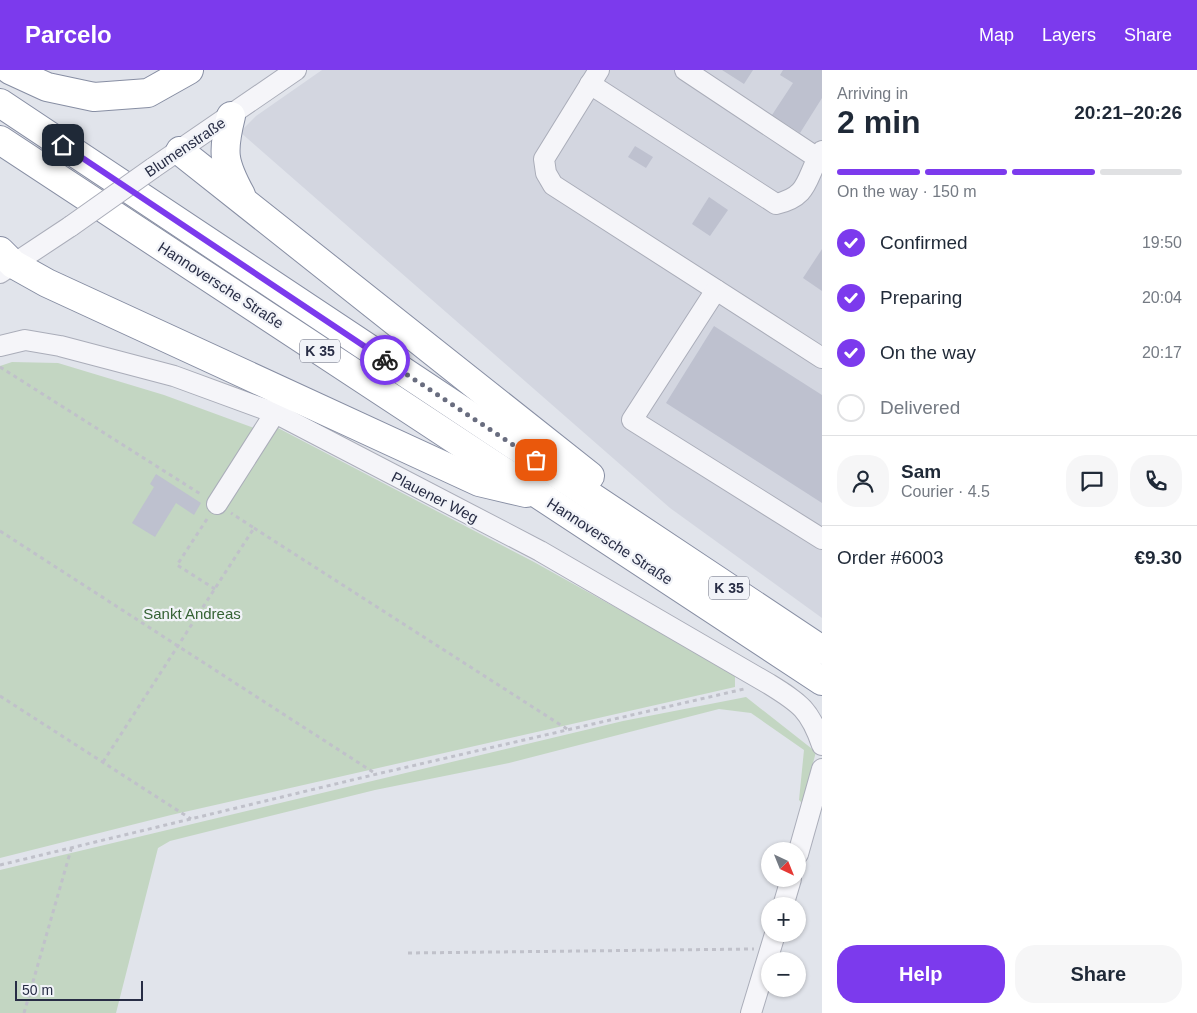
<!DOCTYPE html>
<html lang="en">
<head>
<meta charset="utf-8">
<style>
  :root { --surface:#fff; --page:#f6f6f7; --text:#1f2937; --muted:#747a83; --line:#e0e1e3; --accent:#7c3aed }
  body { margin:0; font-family:Helvetica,sans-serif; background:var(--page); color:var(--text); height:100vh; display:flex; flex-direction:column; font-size:19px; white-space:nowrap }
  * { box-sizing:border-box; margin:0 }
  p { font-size:16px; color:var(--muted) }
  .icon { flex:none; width:28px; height:28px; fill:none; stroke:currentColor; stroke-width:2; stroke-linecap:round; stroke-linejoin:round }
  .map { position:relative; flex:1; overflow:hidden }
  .details { display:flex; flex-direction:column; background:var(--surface); width:375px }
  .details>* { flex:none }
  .needle { width:32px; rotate:137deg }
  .controls { position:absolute; left:761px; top:772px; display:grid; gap:10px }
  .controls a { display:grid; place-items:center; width:45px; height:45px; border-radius:50%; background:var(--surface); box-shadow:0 1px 4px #0004; font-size:25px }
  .scale { position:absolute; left:15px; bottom:12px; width:128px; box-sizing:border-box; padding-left:5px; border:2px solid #282d45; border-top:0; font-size:14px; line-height:18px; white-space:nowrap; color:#282d45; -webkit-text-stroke:4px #f1f3f8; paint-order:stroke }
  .pin { position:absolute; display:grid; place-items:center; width:42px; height:42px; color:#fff; margin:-21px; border-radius:10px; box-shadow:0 2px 8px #0006 }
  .courier { position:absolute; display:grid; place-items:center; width:50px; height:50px; margin:-25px; border:4px solid #7c3aed; border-radius:50%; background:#fff; color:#222; box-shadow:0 1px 6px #0007 }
  .head em { font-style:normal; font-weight:700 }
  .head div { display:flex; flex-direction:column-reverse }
  .head { display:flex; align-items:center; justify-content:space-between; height:85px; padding:0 15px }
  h1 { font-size:32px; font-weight:700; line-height:38px }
  .bar { display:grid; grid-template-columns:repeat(4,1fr); gap:8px 5px; align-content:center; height:60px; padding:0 15px }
  .bar i { height:6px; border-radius:4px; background:var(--line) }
  .bar .active { background:var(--accent) }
  .bar p { grid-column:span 4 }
  .line { display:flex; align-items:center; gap:12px; padding:0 15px; border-top:1px solid var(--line) }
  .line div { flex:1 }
  .round { display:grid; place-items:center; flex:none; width:52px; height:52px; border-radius:20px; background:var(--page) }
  ol { padding:0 15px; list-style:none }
  li { display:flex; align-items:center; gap:15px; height:55px }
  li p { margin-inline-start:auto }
  li .icon { padding:5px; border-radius:50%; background:var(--accent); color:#fff; stroke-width:4 }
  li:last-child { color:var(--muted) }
  li i { width:28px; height:28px; border:2px solid var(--line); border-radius:50% }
  .cta { display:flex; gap:10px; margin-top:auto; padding:10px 15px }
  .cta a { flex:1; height:58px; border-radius:20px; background:var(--accent); color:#fff; font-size:20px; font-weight:700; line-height:58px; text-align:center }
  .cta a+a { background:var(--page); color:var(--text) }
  header { display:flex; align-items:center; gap:30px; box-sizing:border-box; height:70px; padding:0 25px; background:var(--accent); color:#fff }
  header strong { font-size:24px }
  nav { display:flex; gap:28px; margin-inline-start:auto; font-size:18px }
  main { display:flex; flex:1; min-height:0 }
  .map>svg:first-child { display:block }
  .built { fill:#d3d6e0 }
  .green { fill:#c3d6c2 }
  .building { fill:#bec1cf }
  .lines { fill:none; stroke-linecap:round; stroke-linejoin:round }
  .minor-casing { stroke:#aaadb9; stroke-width:22 }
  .highway-casing { stroke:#878ea3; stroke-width:30 }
  .path { stroke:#c0c1ca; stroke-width:3; stroke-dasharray:4 4; stroke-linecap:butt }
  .minor { stroke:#f5f5f9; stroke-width:20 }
  .highway { stroke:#fff; stroke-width:28 }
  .minor-bridge-casing { stroke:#aaadb9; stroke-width:22; stroke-linecap:butt }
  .minor-bridge { stroke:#f5f5f9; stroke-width:20 }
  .done { stroke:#696d7f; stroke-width:5; stroke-dasharray:0 9 }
  .route { stroke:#7c3aed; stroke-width:6 }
  .labels { text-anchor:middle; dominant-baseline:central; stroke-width:4.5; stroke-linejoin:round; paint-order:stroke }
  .shield { fill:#f1f3f8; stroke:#64687b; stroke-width:1 }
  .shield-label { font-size:14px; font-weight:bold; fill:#282d45 }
  .street-label { font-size:15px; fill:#282d45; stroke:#f1f3f8 }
  .park-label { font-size:15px; fill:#356234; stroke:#f1f3f8 }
</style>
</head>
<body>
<header>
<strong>Parcelo</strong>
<nav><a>Map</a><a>Layers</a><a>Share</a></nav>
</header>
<main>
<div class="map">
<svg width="822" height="943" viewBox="0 0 822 943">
  <rect width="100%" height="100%" fill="#e1e4eb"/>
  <!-- built -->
  <path class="built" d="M322,0H822V548L670,438L240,62L256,46Z"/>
  <!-- green -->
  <g class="green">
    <path d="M12,292L58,293L164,325L254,358L267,365L278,358L534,492L735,604V617L171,745L0,788V296Z"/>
    <path d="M746,627L816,682L802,733L799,730L804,680L751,643L719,639L509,693L375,720L170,771L158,778L116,943H0V800L623,651Z"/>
  </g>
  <!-- building -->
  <g class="building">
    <path d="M722,0H753L744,14Z"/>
    <path d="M783,0H822V28L800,63L772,45L793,13L780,5Z"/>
    <path d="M635,76L653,87L646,98L628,87Z"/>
    <path d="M709,127L728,140L710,166L692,154Z"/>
    <path d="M822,179V221L803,208Z"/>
    <path d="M714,256L822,325V433L666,333Z"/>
    <path d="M156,404L201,433L194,445L176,433L155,467L132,453L154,417L150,414Z"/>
  </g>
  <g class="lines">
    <!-- minor casing -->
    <g class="minor-casing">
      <g id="minor">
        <path d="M599,0L544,89L546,103L553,115L822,288"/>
        <path d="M685,0L822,91"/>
        <path d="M590,14L776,134C811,126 805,107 822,81"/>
        <path d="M153,98L296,0"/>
        <path d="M0,203L71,156"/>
        <path d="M716,220L632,350L822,469"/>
        <path d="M0,276L25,270L60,276L174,306L275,343L540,481L769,614C800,633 810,640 822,675"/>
        <path d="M217,434L275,343"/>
        <path d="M798,784L822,699"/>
        <path d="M783,836L791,809"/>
        <path d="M751,943L775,864"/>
      </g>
    </g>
    <!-- highway casing -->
    <g class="highway-casing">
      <g id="highway">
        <path d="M10,0L47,17L94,27L148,23L189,0"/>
        <path d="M0,33L822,580"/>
        <path d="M231,46C222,82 223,92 241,125"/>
        <path d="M0,70L822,611"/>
        <path d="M180,81L590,406"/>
        <path d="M0,181L13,194L47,213L479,412L526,423"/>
      </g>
    </g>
    <!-- path -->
    <g class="path">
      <path d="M0,297L202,425"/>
      <path d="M207,449L177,495L215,519"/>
      <path d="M254,458L567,659"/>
      <path d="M0,461L376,704"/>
      <path d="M0,626L191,749"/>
      <path d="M103,692L254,458L231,443"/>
      <path d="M0,795L377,704L744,619"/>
      <path d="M408,883L754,879"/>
      <path d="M24,943L72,776"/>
    </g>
    <!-- minor -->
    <use href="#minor" class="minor"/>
    <!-- highway -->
    <use href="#highway" class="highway"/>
    <!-- minor-bridge casing -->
    <g class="minor-bridge-casing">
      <path id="minor-bridge" d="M71,156L153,98"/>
    </g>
    <!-- minor-bridge -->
    <use href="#minor-bridge" class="minor-bridge"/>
  </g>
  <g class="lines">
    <!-- done -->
    <path class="done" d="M385,290L536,390"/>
    <!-- route -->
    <path class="route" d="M63,75L385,290"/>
  </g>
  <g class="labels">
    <!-- shield labels -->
    <g class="shield">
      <rect x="300" y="269.5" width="40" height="23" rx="4"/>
      <rect x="709" y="506.5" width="40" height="23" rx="4"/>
    </g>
    <g class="shield-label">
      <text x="320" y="281">K 35</text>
      <text x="729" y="518">K 35</text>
    </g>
    <!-- street labels -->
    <g class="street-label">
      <text transform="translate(185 77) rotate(-34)">Blumenstraße</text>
      <text transform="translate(221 215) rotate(33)">Hannoversche Straße</text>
      <text transform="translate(435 427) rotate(27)">Plauener Weg</text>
      <text transform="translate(610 471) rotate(33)">Hannoversche Straße</text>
    </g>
    <!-- park labels -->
    <g class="park-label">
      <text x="192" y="543">Sankt Andreas</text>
    </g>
  </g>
</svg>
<div class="controls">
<a><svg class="needle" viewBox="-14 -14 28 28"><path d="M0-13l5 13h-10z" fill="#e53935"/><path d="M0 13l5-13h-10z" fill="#747a83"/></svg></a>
<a>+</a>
<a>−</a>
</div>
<div class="scale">50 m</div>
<div class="pin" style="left:536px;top:390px;background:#ea580c"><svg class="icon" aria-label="bag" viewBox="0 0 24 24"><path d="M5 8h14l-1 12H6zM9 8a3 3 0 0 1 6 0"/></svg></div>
<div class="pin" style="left:63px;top:75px;background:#1f2937"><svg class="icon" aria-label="home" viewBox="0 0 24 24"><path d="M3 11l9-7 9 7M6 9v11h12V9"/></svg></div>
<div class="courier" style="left:385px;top:290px"><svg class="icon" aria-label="bike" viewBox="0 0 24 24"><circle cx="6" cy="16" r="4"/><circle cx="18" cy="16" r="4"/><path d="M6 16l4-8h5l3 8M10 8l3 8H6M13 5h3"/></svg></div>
</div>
<section class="details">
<div class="head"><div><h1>2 min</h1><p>Arriving in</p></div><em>20:21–20:26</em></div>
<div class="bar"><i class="active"></i><i class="active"></i><i class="active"></i><i></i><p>On the way · 150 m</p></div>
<ol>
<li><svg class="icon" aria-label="check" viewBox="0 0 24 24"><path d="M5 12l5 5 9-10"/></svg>Confirmed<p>19:50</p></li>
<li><svg class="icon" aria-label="check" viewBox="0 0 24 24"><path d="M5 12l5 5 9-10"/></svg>Preparing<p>20:04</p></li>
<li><svg class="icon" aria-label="check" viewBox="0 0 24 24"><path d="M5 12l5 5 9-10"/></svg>On the way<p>20:17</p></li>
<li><i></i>Delivered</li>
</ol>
<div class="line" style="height:90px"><a class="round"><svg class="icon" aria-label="person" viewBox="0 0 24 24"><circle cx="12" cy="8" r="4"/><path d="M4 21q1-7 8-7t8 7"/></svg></a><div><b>Sam</b><p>Courier · 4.5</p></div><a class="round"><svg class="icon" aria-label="chat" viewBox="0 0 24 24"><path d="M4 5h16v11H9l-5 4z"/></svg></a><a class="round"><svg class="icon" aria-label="phone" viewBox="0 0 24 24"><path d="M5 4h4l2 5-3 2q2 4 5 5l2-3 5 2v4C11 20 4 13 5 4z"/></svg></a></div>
<div class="line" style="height:65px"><div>Order #6003</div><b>€9.30</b></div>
<div class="cta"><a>Help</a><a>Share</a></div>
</section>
</main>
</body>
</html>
